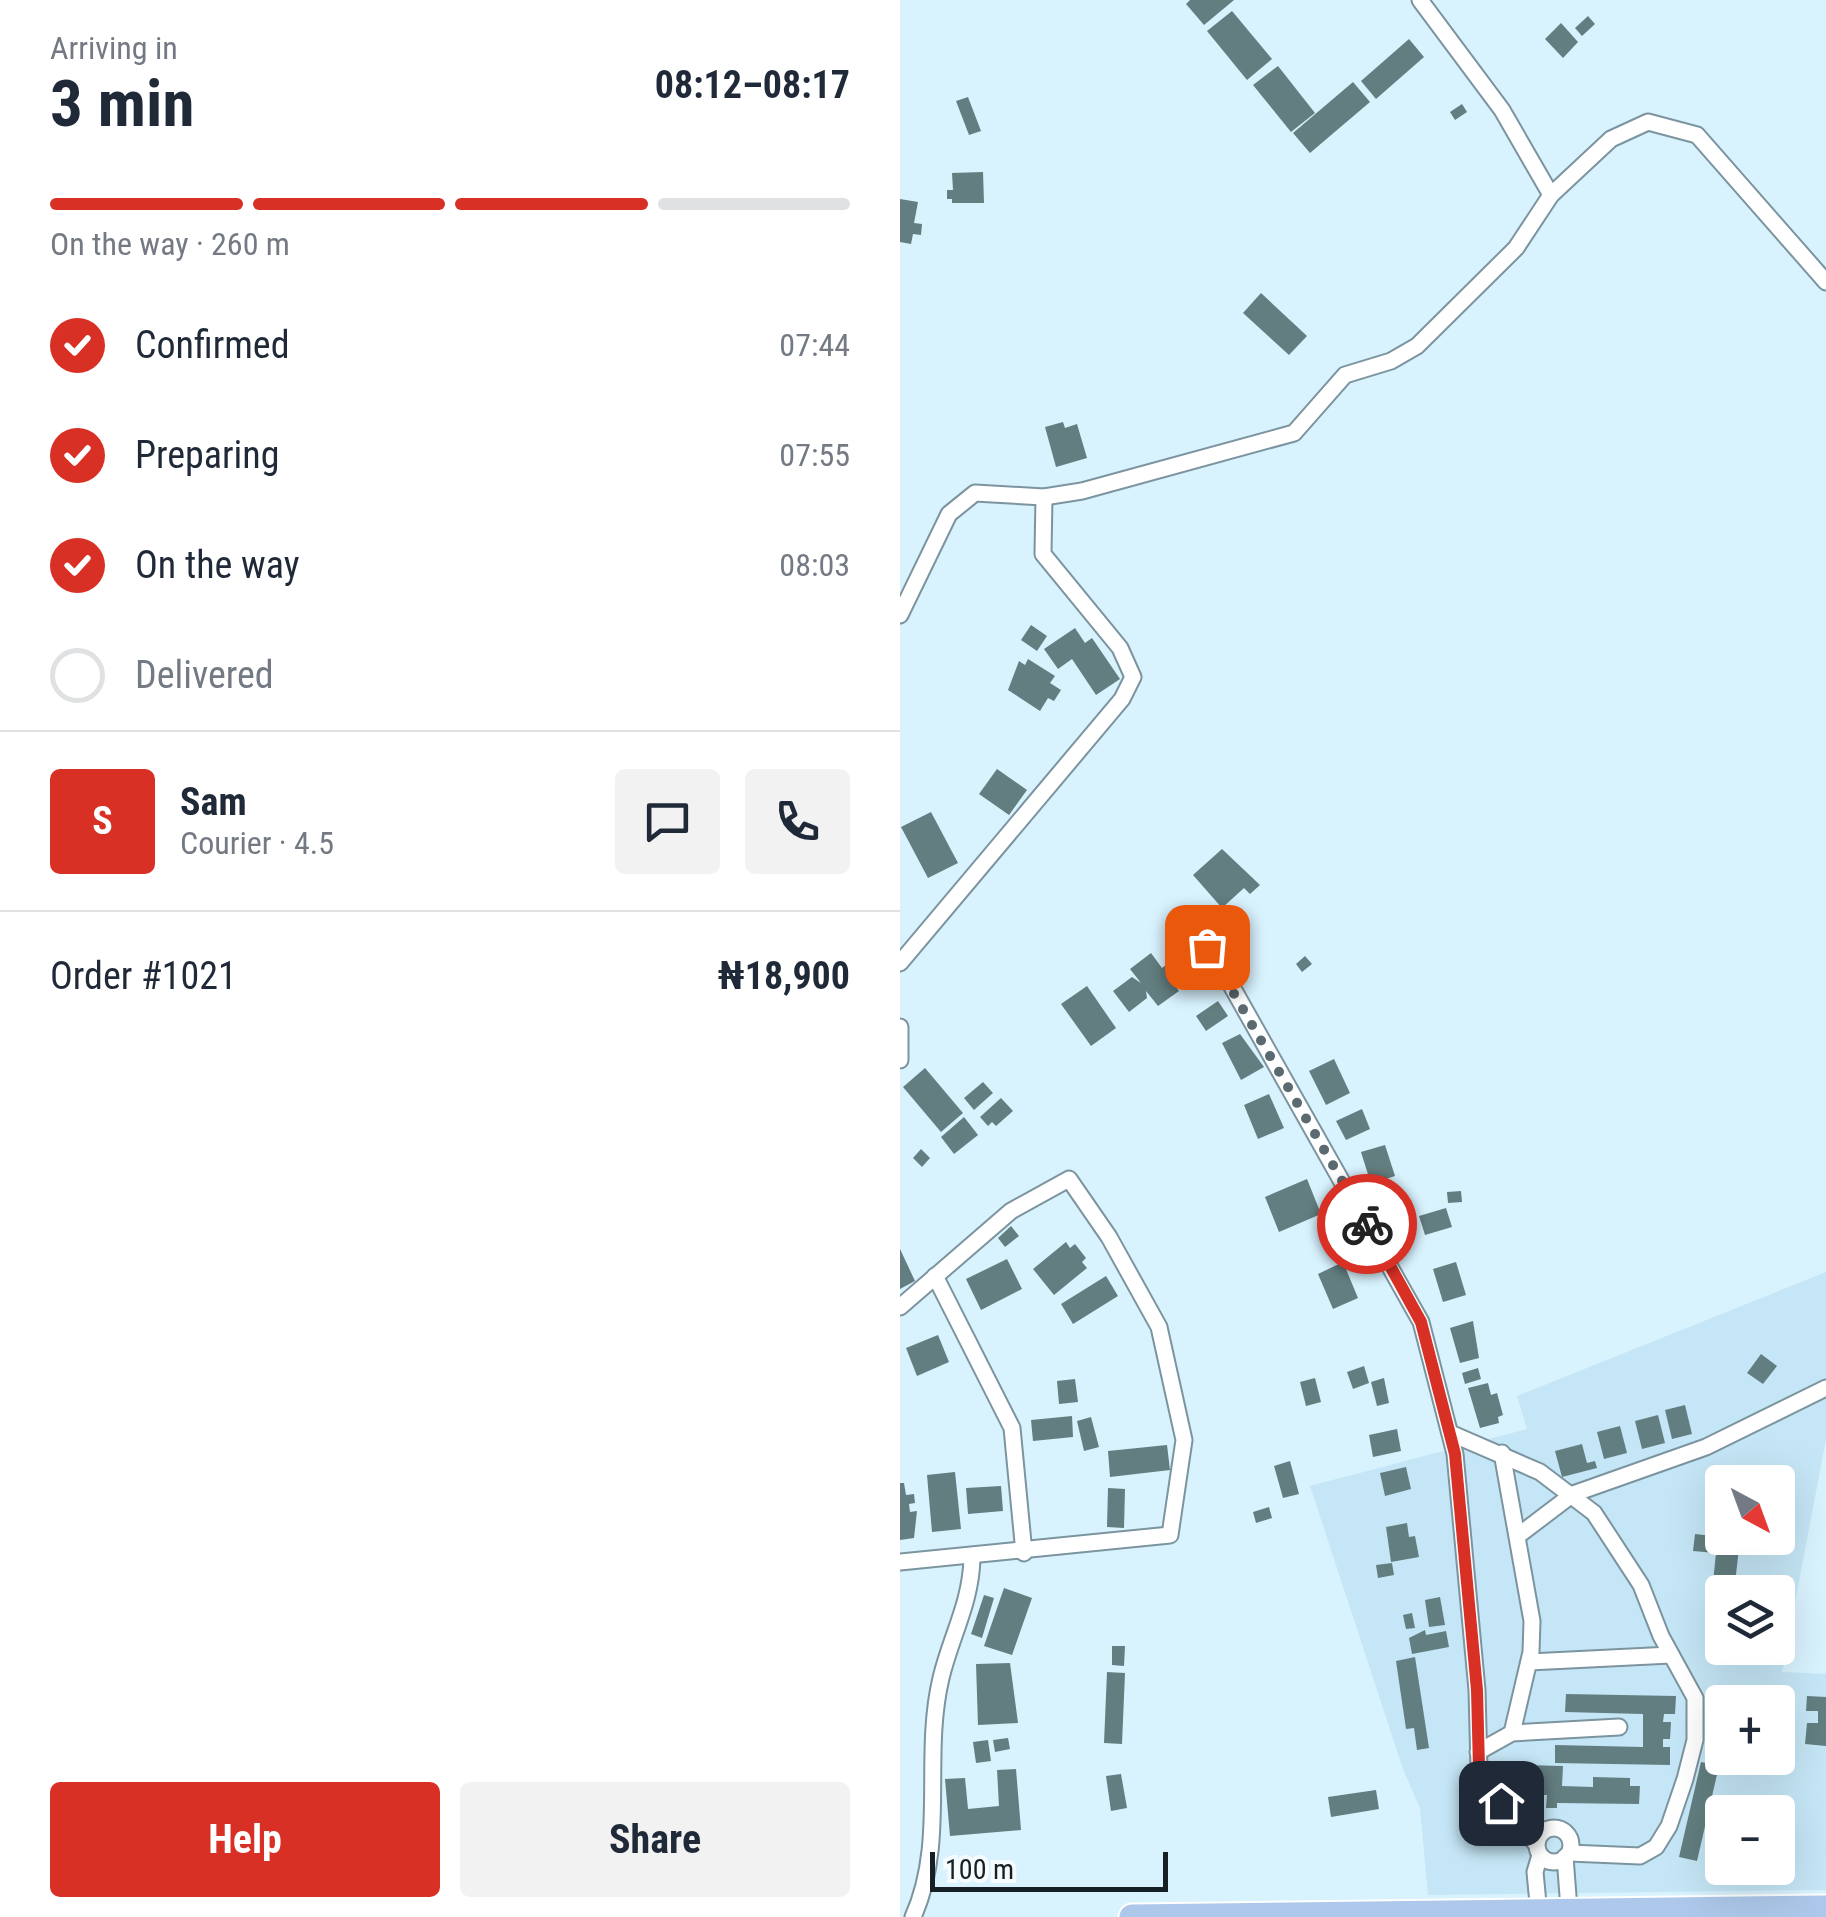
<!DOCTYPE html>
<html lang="en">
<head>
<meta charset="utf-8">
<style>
  :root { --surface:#fff; --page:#f2f2f3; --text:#1f2937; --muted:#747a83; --line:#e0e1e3; --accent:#d93025 }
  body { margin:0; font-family:"Roboto Condensed",sans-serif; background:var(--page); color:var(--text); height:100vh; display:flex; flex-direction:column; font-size:38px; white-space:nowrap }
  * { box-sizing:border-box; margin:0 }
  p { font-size:32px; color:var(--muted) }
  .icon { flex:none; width:55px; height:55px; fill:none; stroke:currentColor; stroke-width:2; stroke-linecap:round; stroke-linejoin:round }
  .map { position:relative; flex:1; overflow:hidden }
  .panel { display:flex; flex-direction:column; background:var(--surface); width:900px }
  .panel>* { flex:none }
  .needle { width:65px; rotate:139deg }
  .fabs { position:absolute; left:805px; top:1465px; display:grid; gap:20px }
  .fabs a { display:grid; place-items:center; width:90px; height:90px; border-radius:10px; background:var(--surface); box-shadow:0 10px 40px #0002; font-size:50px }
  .scale { position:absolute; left:30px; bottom:25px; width:238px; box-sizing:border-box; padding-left:10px; border:5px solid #172024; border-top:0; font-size:28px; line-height:35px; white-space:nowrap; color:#172024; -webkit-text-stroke:8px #f6fbfe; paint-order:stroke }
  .pin { position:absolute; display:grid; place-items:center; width:85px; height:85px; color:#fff; margin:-42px; border-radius:20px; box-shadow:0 5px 15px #0006 }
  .courier { position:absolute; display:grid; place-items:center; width:100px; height:100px; margin:-50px; border:8px solid #d93025; border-radius:50%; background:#fff; color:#222; box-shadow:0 2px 12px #0007 }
  .headline em { font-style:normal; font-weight:700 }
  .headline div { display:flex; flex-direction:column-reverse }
  .headline { display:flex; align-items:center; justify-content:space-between; height:170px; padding:0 50px }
  h1 { font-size:65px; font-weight:700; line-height:75px }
  .bar { display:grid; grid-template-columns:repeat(4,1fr); gap:15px 10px; align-content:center; height:120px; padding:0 50px }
  .bar i { height:12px; border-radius:8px; background:var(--line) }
  .bar .on { background:var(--accent) }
  .bar p { grid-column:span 4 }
  .line { display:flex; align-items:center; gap:25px; padding:0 50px; border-top:2px solid var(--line) }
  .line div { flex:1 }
  .round { display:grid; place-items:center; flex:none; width:105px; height:105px; border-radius:10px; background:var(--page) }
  ol { padding:0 50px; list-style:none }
  li { display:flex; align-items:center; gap:30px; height:110px }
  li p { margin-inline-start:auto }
  li .icon { padding:10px; border-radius:50%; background:var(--accent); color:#fff; stroke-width:4 }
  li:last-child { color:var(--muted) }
  li i { width:55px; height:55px; border:5px solid var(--line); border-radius:50% }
  .primary-button { display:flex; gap:20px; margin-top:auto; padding:20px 50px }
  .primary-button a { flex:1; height:115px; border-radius:10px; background:var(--accent); color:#fff; font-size:40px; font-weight:700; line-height:115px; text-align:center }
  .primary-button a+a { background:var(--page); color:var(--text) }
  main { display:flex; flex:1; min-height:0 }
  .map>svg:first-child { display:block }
  .built { fill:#c5e6f6; fill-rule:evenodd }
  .building { fill:#637e80 }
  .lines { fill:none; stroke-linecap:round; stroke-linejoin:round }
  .street-casing { stroke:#7c949f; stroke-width:19 }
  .primary-casing { stroke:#fff; stroke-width:29 }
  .street { stroke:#fff; stroke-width:15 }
  .primary { stroke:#adc8ea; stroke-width:25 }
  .done { stroke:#5b6a70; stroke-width:10; stroke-dasharray:0 18 }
  .route { stroke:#d93025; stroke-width:12 }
</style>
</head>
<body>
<main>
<section class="panel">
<div class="headline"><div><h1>3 min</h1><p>Arriving in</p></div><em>08:12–08:17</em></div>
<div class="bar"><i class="on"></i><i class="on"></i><i class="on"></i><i></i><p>On the way · 260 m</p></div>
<ol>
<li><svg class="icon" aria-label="check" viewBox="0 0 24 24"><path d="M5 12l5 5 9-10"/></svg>Confirmed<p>07:44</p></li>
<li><svg class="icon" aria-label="check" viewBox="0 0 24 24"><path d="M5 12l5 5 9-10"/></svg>Preparing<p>07:55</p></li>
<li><svg class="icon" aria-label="check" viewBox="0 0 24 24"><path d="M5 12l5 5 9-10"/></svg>On the way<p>08:03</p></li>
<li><i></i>Delivered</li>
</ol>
<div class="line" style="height:180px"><b class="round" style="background:var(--accent);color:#fff">S</b><div><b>Sam</b><p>Courier · 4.5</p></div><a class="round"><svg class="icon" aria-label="chat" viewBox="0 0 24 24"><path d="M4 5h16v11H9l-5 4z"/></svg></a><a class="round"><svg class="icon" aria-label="phone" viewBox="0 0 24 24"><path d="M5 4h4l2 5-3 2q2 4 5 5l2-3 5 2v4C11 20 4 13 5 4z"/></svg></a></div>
<div class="line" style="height:130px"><div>Order #1021</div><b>₦18,900</b></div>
<div class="primary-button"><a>Help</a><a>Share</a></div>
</section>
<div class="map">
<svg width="926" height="1917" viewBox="0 0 926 1917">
  <rect width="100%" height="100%" fill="#d8f2fe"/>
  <!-- built -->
  <path class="built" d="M926,1272V1439L882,1672L926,1674V1890L528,1895L520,1808L503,1769L410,1486L627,1429L617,1396ZM822,1482H878V1538H822ZM822,1592H878V1648H822ZM822,1702H878V1758H822ZM822,1812H878V1868H822Z"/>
  <!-- building -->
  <g class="building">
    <path d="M290,0H334L304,25L286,4Z"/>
    <path d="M332,11L372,59L347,80L307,31Z"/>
    <path d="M688,16L695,24L682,36L675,28Z"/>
    <path d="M661,23L678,42L663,58L645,39Z"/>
    <path d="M509,39L524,57L476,99L461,81Z"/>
    <path d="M378,66L415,113L391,132L353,85Z"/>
    <path d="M453,82L470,102L410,153L393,133Z"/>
    <path d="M68,97L81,131L69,135L56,101Z"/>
    <path d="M562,104L567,112L555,120L550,112Z"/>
    <path d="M83,172L84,203H52V199H47V190H53L52,173Z"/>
    <path d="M0,199L18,202L14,223L22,224L21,235L13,234L11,244L0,242Z"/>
    <path d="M361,293L407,336L389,355L343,313Z"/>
    <path d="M163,422L165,428L177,424L187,458L156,467L145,427Z"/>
    <path d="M131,625L147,636L137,651L121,640Z"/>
    <path d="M175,628L185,643L192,638L220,679L196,695L172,659L158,669L144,649Z"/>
    <path d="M128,659L155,676L150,683L161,690L154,701L148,698L140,711L108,690L119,661L125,665Z"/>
    <path d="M97,769L127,790L109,815L79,794Z"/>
    <path d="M31,812L58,863L28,878L1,827Z"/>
    <path d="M322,849L360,885L350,894L344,888L322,908L293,875Z"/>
    <path d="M251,953L262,968L272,960L281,972L270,979L279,991L258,1006L246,991L247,998L229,1012L213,991L232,977L241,983L230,969Z"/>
    <path d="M405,956L412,964L402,972L396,964Z"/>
    <path d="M187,986L216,1028L191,1046L161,1004Z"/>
    <path d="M318,1001L328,1016L306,1031L296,1016Z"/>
    <path d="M340,1034L364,1067L341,1080L322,1043Z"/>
    <path d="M434,1059L450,1093L426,1105L409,1071Z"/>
    <path d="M25,1068L63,1113L41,1132L3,1087Z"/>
    <path d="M83,1082L93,1093L74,1110L64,1098Z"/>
    <path d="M369,1094L384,1128L358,1139L344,1105Z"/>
    <path d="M101,1098L113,1111L96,1126L92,1122L88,1126L80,1117Z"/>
    <path d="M462,1109L470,1129L446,1140L436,1121Z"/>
    <path d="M64,1117L78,1135L54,1154L41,1137Z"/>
    <path d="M485,1145L495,1176L471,1184L461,1152Z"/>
    <path d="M21,1149L30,1158L22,1167L13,1158Z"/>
    <path d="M407,1179L421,1214L379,1232L365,1197Z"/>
    <path d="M561,1191L562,1202L548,1203L547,1192Z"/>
    <path d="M546,1208L552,1227L525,1235L519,1216Z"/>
    <path d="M111,1226L119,1236L105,1247L98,1238Z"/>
    <path d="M166,1242L170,1248L175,1244L186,1258L182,1262L187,1268L154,1295L133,1269Z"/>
    <path d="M0,1249L15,1281L0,1289Z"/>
    <path d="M107,1259L122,1289L81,1310L66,1279Z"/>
    <path d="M443,1262L458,1298L433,1309L418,1274Z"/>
    <path d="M556,1262L566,1295L543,1302L533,1269Z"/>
    <path d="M206,1276L218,1296L173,1324L161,1304Z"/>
    <path d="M573,1321L579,1358L560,1363L550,1328Z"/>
    <path d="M38,1335L49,1362L17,1376L6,1348Z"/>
    <path d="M861,1354L877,1366L863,1384L847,1373Z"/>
    <path d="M464,1366L469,1383L453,1389L447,1372Z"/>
    <path d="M578,1368L581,1379L565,1384L562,1373Z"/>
    <path d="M415,1378L421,1402L406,1406L400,1382Z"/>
    <path d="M484,1378L489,1403L477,1406L471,1382Z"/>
    <path d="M175,1379L178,1402L159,1404L157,1381Z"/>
    <path d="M588,1383L591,1395L597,1393L603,1415L598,1417L599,1423L580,1428L568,1388Z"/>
    <path d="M785,1405L792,1434L772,1439L765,1410Z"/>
    <path d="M758,1415L765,1443L742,1449L735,1421Z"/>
    <path d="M172,1416L173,1437L133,1441L131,1420Z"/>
    <path d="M191,1417L199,1447L184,1451L177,1421Z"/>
    <path d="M720,1426L727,1453L704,1459L697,1432Z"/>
    <path d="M497,1429L501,1451L473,1457L469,1435Z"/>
    <path d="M682,1444L687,1463L695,1461L697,1468L662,1477L655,1451Z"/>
    <path d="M267,1445L270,1470L210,1477L208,1451Z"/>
    <path d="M390,1461L399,1494L383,1498L374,1466Z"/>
    <path d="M506,1467L511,1489L485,1496L480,1473Z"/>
    <path d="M55,1472L61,1529L32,1532L27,1475Z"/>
    <path d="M0,1483H4L6,1495L14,1494L15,1503L9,1504L10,1512L17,1511L14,1538L0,1540Z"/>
    <path d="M101,1486L103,1511L68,1514L66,1488Z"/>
    <path d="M208,1488L225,1489L224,1528L207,1527Z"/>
    <path d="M369,1507L372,1518L356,1523L353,1512Z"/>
    <path d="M507,1523L509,1537L515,1536L519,1557L491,1562L486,1527Z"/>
    <path d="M795,1534L840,1539L834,1592H822V1604L811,1602L816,1553L793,1551Z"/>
    <path d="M492,1563L494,1575L478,1578L476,1565Z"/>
    <path d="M104,1588L132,1598L112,1655L84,1646Z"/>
    <path d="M84,1595L94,1598L82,1638L71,1634Z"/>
    <path d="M540,1597L545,1625L529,1627L525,1600Z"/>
    <path d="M512,1613L515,1628L506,1629L503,1615Z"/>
    <path d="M525,1630L526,1635L546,1631L549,1647L512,1654L509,1638Z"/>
    <path d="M212,1646H225L224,1666L212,1665Z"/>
    <path d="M515,1657L529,1748L517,1750L514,1728L506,1729L496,1661Z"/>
    <path d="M110,1663L118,1723L78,1725L76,1664Z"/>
    <path d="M207,1672L225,1673L222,1744L204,1743Z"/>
    <path d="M666,1694L776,1696L775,1714H764L763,1722H771L770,1739H763V1747H770V1765L655,1763V1745L743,1747V1714L665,1712Z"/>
    <path d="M907,1696L926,1697V1746L905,1744L907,1723H918V1711H906Z"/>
    <path d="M810,1725L822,1727L820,1748L806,1746Z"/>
    <path d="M108,1738L110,1749L95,1752L93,1740Z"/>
    <path d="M88,1740L91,1761L76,1763L73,1742Z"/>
    <path d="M801,1762L819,1766L797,1861L779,1857Z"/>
    <path d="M619,1765L663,1766L662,1786L693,1787V1777L730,1778V1786H740L739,1804L657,1803V1808H646L647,1795H618Z"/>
    <path d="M116,1769L121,1830L50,1836L45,1779L65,1778L68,1809L99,1806L97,1770Z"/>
    <path d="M221,1774L227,1808L211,1811L206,1776Z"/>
    <path d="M476,1790L479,1809L431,1817L428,1797Z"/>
  </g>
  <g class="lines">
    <!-- street casing -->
    <g class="street-casing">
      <g id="street">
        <path d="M520,0L602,110L651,195"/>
        <path d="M0,615L49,514L75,493L144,497L182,491L394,433L445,375L491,361L517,346L616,248L651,195L711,139L748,122L797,135L926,282"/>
        <path d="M296,923L521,1322L555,1454L577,1690L579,1768L586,1784L636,1844"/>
        <path d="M0,963L222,699L233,677L220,648L143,554L144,497"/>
        <path d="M0,1027V1060"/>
        <path d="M35,1276L112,1428L124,1553"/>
        <path d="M0,1307L111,1211L169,1179L209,1237L259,1327L284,1440L270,1535L0,1562"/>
        <path d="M550,1433L640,1472L694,1513L741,1585L761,1636L795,1698V1740L785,1779L769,1826L756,1847L740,1856L669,1853"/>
        <path d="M602,1453L632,1621L631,1652L612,1733"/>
        <path d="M619,1535L673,1494L806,1447L926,1388"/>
        <path d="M629,1662L771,1655"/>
        <path d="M578,1752L612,1733L719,1727"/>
        <circle cx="654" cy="1845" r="17"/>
        <path d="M639,1914L635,1872L640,1855"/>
        <path d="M665,1914L669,1909L665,1857"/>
        <path d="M13,1917C47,1841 22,1758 41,1678C51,1636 71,1603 72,1558"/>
      </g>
    </g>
    <!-- primary casing -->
    <g class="primary-casing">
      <path id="primary" d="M232,1917L926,1908"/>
    </g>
    <!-- street -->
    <use href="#street" class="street"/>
    <!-- primary -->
    <use href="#primary" class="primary"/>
  </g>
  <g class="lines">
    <!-- done -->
    <path class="done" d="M307,947L467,1224"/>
    <!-- route -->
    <path class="route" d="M467,1224L521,1322L555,1454L577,1690L579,1768L601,1803"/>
  </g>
</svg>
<div class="fabs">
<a><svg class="needle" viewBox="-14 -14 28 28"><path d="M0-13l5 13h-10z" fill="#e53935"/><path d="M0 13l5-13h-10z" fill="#747a83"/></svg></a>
<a><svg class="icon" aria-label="layers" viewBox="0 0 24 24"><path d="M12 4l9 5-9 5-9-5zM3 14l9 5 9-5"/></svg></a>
<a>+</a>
<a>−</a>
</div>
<div class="scale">100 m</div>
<div class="pin" style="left:307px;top:947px;background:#ea580c"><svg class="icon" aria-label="bag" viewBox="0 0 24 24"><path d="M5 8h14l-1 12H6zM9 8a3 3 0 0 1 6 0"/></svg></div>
<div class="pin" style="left:601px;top:1803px;background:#1f2937"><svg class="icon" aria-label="home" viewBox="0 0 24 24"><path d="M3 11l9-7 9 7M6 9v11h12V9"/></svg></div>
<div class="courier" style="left:467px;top:1224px"><svg class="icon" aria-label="bike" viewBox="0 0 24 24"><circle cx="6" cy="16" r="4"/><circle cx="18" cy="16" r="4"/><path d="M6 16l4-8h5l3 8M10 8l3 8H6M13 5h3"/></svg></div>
</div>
</main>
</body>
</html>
